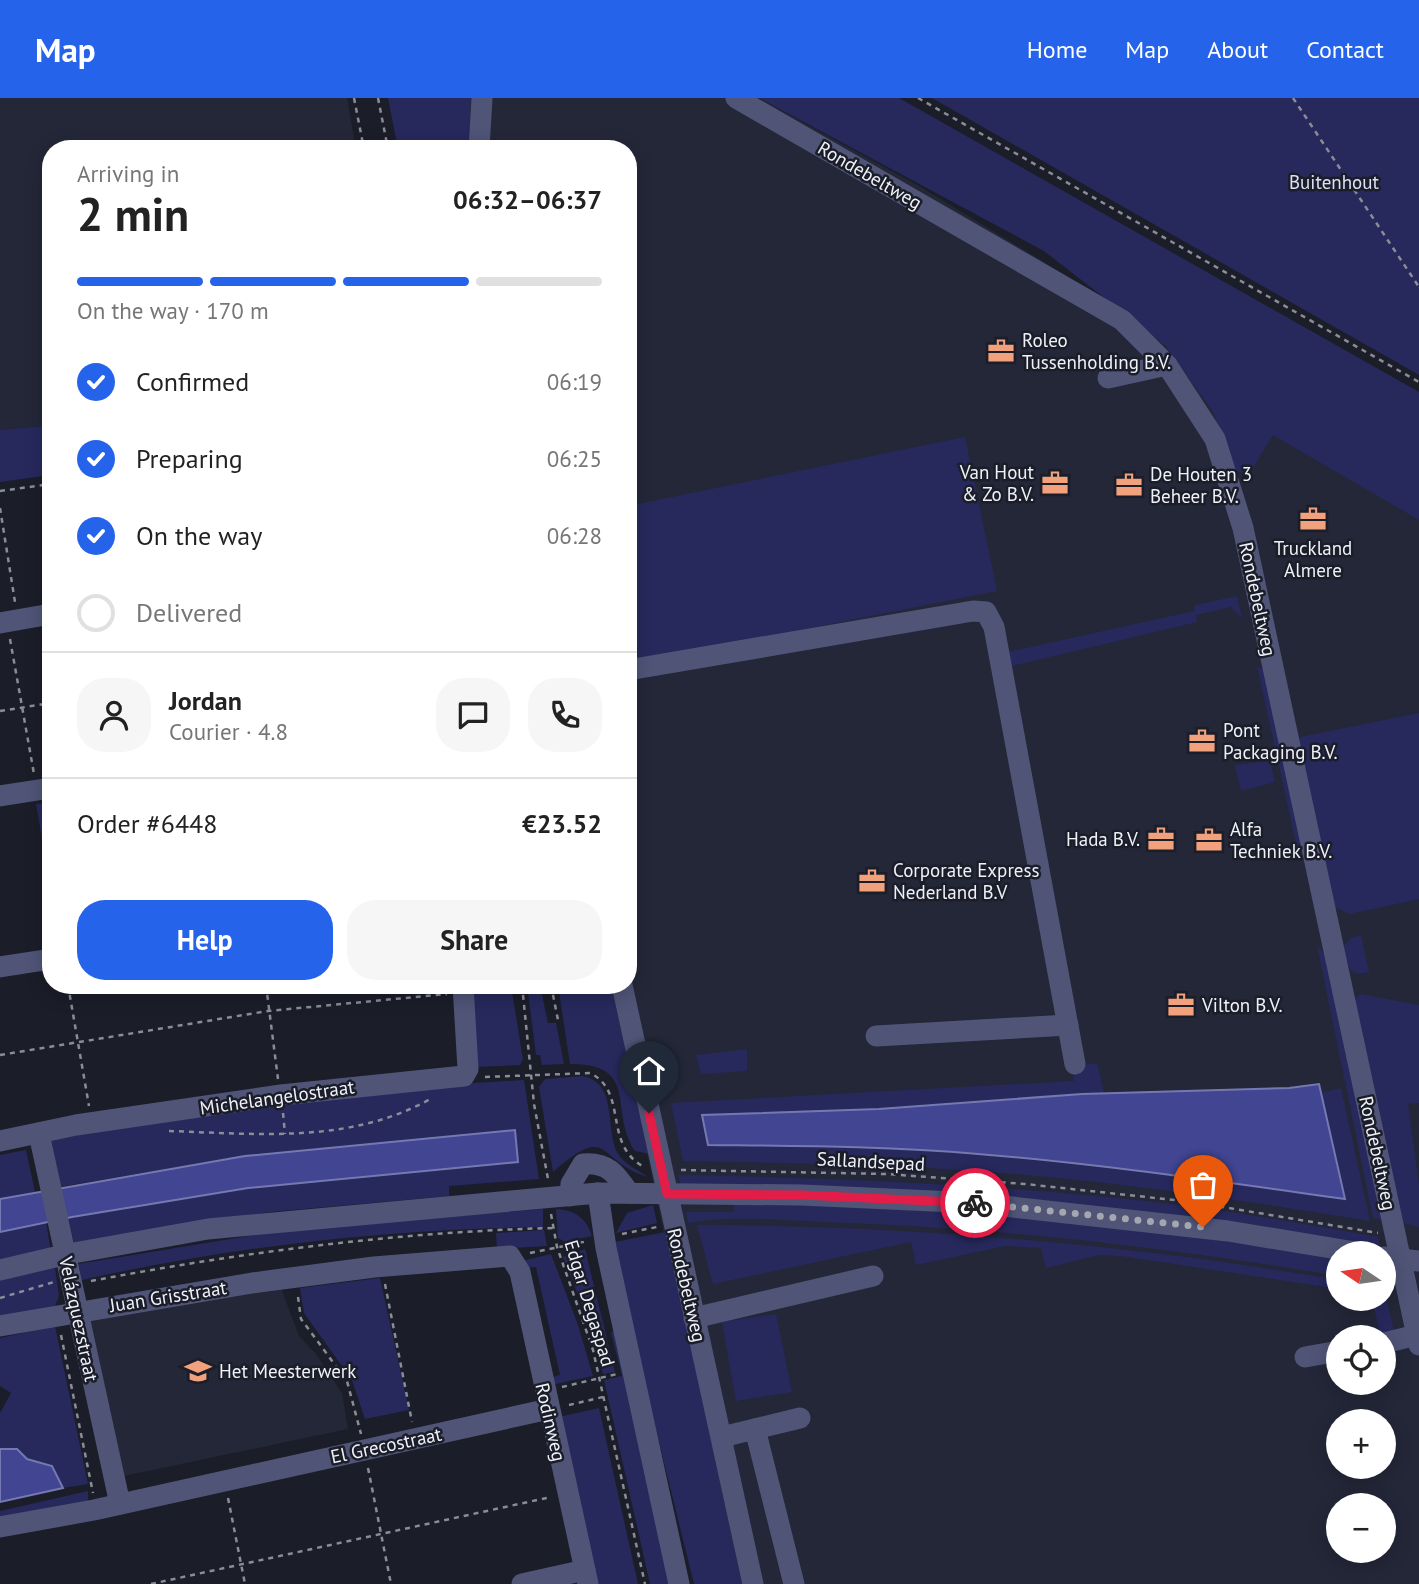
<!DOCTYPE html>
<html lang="en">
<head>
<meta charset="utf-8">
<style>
  :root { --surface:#fff; --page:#f6f6f6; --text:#222; --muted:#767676; --line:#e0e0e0; --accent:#2563eb }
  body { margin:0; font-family:"PT Sans",sans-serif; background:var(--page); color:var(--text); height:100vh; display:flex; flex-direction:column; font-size:26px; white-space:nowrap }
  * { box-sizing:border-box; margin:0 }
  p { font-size:23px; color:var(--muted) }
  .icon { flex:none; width:38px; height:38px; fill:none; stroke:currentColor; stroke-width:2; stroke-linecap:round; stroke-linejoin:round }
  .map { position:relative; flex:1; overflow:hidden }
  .panel { position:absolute; left:42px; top:42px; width:595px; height:854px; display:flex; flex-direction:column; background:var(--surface); border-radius:28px; box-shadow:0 4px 18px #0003 }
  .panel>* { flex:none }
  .needle { width:46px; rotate:283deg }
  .buttons { position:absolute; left:1326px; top:1143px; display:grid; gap:14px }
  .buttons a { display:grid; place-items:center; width:70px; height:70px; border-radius:50%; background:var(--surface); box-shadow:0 4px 18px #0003; font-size:35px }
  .pin { position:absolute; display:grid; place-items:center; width:60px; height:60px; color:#fff; margin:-72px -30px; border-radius:50% 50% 50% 0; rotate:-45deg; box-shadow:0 0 7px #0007 }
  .pin .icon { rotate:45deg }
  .courier { position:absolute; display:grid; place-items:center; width:70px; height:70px; margin:-35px; border:5px solid #e11d48; border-radius:50%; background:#fff; color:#222; box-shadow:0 2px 9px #0007 }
  .headline em { font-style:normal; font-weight:700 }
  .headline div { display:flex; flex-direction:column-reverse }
  .headline { display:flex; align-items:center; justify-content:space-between; height:119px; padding:0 35px }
  h1 { font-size:46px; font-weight:700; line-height:52px }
  .bar { display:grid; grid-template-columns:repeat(4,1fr); gap:10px 7px; align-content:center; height:84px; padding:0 35px }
  .bar i { height:9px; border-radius:5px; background:var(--line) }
  .bar .selected { background:var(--accent) }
  .bar p { grid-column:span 4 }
  .line { display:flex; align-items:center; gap:18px; padding:0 35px; border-top:2px solid var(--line) }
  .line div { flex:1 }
  .round { display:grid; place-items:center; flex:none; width:74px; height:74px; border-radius:28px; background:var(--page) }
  ol { padding:0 35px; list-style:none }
  li { display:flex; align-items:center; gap:21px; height:77px }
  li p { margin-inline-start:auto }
  li .icon { padding:7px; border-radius:50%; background:var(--accent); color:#fff; stroke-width:4 }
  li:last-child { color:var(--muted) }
  li i { width:38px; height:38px; border:4px solid var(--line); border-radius:50% }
  .cta { display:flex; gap:14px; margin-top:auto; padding:14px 35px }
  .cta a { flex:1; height:80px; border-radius:28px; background:var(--accent); color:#fff; font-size:28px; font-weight:700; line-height:80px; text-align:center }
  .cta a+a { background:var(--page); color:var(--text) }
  header { display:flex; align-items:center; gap:42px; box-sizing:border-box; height:98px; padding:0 35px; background:var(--accent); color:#fff }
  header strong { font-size:33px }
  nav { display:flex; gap:38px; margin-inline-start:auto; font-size:24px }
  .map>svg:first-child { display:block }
  .built { fill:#242738; fill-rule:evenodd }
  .green { fill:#27295d }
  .water { fill:#414592; stroke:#7579b1; stroke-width:2 }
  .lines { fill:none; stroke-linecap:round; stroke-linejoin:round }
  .path { stroke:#8a8c96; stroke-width:2.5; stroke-dasharray:5 5; stroke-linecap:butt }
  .minor { stroke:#505578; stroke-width:21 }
  .done { stroke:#a5a7b0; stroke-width:7; stroke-dasharray:0 12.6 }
  .route { stroke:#e11d48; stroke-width:9 }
  .labels { text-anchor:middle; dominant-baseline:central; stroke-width:5; stroke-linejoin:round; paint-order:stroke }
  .street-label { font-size:19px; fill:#eff1f9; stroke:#1b1d29 }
  .park-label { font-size:19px; fill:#dde1f8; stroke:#1b1d29 }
  .poi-label { font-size:19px; fill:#eff1f9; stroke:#1b1d29; text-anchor:start }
</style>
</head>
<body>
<header>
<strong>Map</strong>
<nav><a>Home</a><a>Map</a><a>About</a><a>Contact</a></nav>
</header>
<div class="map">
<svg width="1419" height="1486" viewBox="0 0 1419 1486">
  <rect width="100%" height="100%" fill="#1b1d29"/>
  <!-- built -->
  <g class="built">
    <path d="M0,0H347L356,51H51V327L0,332Z"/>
    <path d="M458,0H759L919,88L1419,392V1486H737L612,887H628V51H455ZM1339,1155H1384V1200H1339ZM1339,1239H1384V1284H1339ZM1339,1323H1384V1368H1339ZM1339,1407H1384V1452H1339Z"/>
    <path d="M281,1190L299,1238L316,1256L342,1295L348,1331L124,1378L89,1220Z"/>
  </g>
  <!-- green -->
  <g class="green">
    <path d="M388,0H471L468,51H398Z"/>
    <path d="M759,0H899L1419,294V422L1273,337L1249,376L1236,373L1212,312L1165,247L1044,153Z"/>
    <path d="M932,0H1419V277Z"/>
    <path d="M51,327V377L0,384V332Z"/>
    <path d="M965,339L997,493L628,566V408Z"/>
    <path d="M1237,498L1242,520L1231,509L1196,517L1197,524L1012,568L1008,554L1194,513L1195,507Z"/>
    <path d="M1257,568L1264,572L1300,744L1297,750Z"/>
    <path d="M1419,615V801L1349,816L1333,808L1299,649L1300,639Z"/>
    <path d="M1270,663L1275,684L1241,693L1235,667Z"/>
    <path d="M51,704V792L36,706Z"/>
    <path d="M1361,837L1369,874L1359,876L1350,872L1343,849L1351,840Z"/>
    <path d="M1317,847L1325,856L1382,1122L1373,1120Z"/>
    <path d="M470,887H511L523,962L520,967L476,969Z"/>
    <path d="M527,887H540L548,925H556L564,966L542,967L540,957H536Z"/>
    <path d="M558,887H611L650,1056L635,1053C608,1013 641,966 570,966Z"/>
    <path d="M1361,896L1419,907V1005L1408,1006L1419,1087V1129L1399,1124L1354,901Z"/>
    <path d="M747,951V973L701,976L696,957Z"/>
    <path d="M1097,965L1104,995L879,1011L702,1017L708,1047C922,1043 1133,1072 1345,1101L1321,995L1341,990L1370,1123C1256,1104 1143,1088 1028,1077C913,1067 798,1065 683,1063L671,1005L1074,983L1073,969Z"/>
    <path d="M583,978C618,986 605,1028 617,1054C624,1067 638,1071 647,1079C595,1062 611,1024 553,1074L539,989L545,981Z"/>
    <path d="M524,982L539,1081L449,1088V1098L270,1114L203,1124L75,1149L68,1120L248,1090L518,1064L515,1033L245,1058L59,1089L50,1041L118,1027L457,986Z"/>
    <path d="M26,1052L35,1094L0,1101V1057Z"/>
    <path d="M678,1077C846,1080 1013,1087 1180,1107C1246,1115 1312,1128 1378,1139L1380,1150L1235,1126L681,1088Z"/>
    <path d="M734,1104L881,1108L1119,1127L1339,1159V1178C1176,1151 1013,1131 848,1125C800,1124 735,1116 688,1125L686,1114H734Z"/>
    <path d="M653,1107L657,1125L616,1135L627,1115Z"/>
    <path d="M543,1111V1129C389,1131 233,1148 82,1182L78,1166L278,1133Z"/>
    <path d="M556,1111C575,1112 586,1120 592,1138L565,1144L558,1140Z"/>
    <path d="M46,1124L51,1154L0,1164V1134Z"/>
    <path d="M697,1127C913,1128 1126,1146 1339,1182V1191L1121,1158L1098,1157L1046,1170L1041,1150L1005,1148L916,1167L911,1144L713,1186Z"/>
    <path d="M544,1132L547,1148L497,1151L496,1135Z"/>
    <path d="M665,1134L667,1138L742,1486H694L631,1230L615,1144Z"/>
    <path d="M585,1151L615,1274L603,1276L583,1209L563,1159Z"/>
    <path d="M551,1156L578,1227L593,1278L551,1287L549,1280L560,1277L536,1169L523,1170L522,1163Z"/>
    <path d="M55,1170L59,1198L54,1211L0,1222V1182Z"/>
    <path d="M380,1180L409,1312L365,1321L352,1282L304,1215L300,1190Z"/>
    <path d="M1384,1190L1394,1233L1380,1235L1372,1201L1384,1200Z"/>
    <path d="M776,1216L792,1294L736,1303L722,1224Z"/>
    <path d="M55,1228L88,1386L63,1390L52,1368L0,1351V1315L11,1295L0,1288V1240Z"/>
    <path d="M615,1233L670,1486H650L604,1282L622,1278L611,1234Z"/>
    <path d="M599,1310L638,1486H595L559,1319Z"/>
    <path d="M88,1393V1403L0,1422V1413Z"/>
  </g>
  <!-- water -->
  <g class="water">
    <path d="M1319,986L1345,1101C1223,1084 1101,1066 978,1056C888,1048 797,1048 708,1047L702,1017L879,1011L1082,996L1289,990Z"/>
    <path d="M515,1032L518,1064L248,1090L72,1119L0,1134V1101L245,1058Z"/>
    <path d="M0,1351H17L27,1361L52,1368L63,1390L0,1404Z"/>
  </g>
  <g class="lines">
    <!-- path -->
    <g class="path">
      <path d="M354,0L364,51"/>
      <path d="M378,0L388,51"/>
      <path d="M918,0L1419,284"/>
      <path d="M1293,0L1419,189"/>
      <path d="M0,393L51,386"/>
      <path d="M0,410L15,504"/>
      <path d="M10,541L34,676"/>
      <path d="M0,613L51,605"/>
      <path d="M68,887L89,1008"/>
      <path d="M266,887L278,981"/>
      <path d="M522,887L534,1006L548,1081"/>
      <path d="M551,887L558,922"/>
      <path d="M0,957L268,913L447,896"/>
      <path d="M485,979L590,975C629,994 602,1046 644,1069"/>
      <path d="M283,1015L285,1036"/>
      <path d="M169,1033C259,1036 351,1046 432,1000"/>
      <path d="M681,1072L886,1076L1025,1086L1193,1104L1378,1135"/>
      <path d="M551,1116L557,1149L593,1252L645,1486"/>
      <path d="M622,1136L657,1129"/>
      <path d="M530,1155L588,1143"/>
      <path d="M91,1183C244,1154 397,1134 553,1130"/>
      <path d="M385,1186L412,1324"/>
      <path d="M298,1199L301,1221L347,1283L361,1336"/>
      <path d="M0,1200L54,1184"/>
      <path d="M61,1237L93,1395"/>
      <path d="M562,1289L617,1276"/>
      <path d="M569,1307L603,1299"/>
      <path d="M368,1370L391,1486"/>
      <path d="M228,1400L245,1486"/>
      <path d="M151,1486L551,1399"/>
    </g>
    <!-- minor -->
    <g class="minor">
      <path d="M736,0L1122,222L1167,267L1215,341L1243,430L1419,1247"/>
      <path d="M479,51L482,0"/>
      <path d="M1108,280L1167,267"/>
      <path d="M0,525L51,516"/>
      <path d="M628,572L973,513L986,514L994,529L1075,966"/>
      <path d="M0,698L51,690"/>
      <path d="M0,869L51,861"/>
      <path d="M622,887L753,1486"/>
      <path d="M876,938L1068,927"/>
      <path d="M39,1036L120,1406"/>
      <path d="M0,1043L76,1027L281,997L464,978L468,971L463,887"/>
      <path d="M598,1095L606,1150L679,1486"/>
      <path d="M570,1098L571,1086L583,1066C608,1064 616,1076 629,1095"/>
      <path d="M1384,1159L1419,1163"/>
      <path d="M0,1172L68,1156L208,1131L598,1095L802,1097L976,1105L1228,1133L1361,1155"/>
      <path d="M694,1220L873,1178"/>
      <path d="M0,1228L252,1185L374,1169L510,1158L520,1174L588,1486"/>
      <path d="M1384,1245L1417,1237"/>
      <path d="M1305,1259L1339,1253"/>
      <path d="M755,1331L794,1486"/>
      <path d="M722,1339L800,1320"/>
      <path d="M0,1429L94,1412L549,1311"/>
      <path d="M522,1486L585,1472"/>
    </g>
  </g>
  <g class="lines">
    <!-- done -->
    <path class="done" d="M975,1105L1203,1129"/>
    <!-- route -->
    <path class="route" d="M649,1015L667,1096L802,1097L975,1105"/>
  </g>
  <!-- icons -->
  <defs>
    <g id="office-bare" transform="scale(2.1)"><path d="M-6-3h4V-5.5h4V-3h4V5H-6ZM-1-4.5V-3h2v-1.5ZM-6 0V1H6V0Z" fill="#f1a17b" stroke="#1b1d29" stroke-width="2.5" paint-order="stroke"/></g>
    <g id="school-bare" transform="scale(2.1)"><path d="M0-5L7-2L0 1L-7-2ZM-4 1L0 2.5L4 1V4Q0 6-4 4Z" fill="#f1a17b" stroke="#1b1d29" stroke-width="2.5" paint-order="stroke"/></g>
  </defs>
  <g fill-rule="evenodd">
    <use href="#office-bare" x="1001" y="253"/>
    <use href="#office-bare" x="1055" y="385"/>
    <use href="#office-bare" x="1129" y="387"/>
    <use href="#office-bare" x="1313" y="421"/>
    <use href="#office-bare" x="1202" y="643"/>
    <use href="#office-bare" x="1161" y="741"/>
    <use href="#office-bare" x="1209" y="742"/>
    <use href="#office-bare" x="872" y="783"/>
    <use href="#office-bare" x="1181" y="907"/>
    <use href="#school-bare" x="198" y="1273"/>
  </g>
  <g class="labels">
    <!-- street labels -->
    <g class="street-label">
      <text transform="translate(870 77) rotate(30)">Rondebeltweg</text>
      <text transform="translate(1258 501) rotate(78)">Rondebeltweg</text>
      <text transform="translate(277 999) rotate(-8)">Michelangelostraat</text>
      <text transform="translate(1378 1055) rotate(78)">Rondebeltweg</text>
      <text transform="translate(871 1063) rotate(3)">Sallandsepad</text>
      <text transform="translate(687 1187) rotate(77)">Rondebeltweg</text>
      <text transform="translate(168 1198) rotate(-9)">Juan Grisstraat</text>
      <text transform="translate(590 1205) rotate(73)">Edgar Degaspad</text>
      <text transform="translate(79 1221) rotate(78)">Velázquezstraat</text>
      <text transform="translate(551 1324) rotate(77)">Rodinweg</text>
      <text transform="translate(386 1347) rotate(-12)">El Grecostraat</text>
    </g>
    <!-- park labels -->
    <g class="park-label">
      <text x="1334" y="84">Buitenhout</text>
    </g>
    <!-- poi labels -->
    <g class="poi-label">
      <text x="1022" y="242">Roleo<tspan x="1022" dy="22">Tussenholding B.V.</tspan></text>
      <text x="1034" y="374" text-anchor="end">Van Hout<tspan x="1034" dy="22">&amp; Zo B.V.</tspan></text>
      <text x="1150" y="376">De Houten 3<tspan x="1150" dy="22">Beheer B.V.</tspan></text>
      <text x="1313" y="450" text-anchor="middle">Truckland<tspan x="1313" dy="22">Almere</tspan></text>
      <text x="1223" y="632">Pont<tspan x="1223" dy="22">Packaging B.V.</tspan></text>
      <text x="1230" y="731">Alfa<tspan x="1230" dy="22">Techniek B.V.</tspan></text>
      <text x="1140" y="741" text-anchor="end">Hada B.V.</text>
      <text x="893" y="772">Corporate Express<tspan x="893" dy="22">Nederland B.V</tspan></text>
      <text x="1202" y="907">Vilton B.V.</text>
      <text x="219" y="1273">Het Meesterwerk</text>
    </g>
  </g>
</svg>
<div class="buttons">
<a><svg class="needle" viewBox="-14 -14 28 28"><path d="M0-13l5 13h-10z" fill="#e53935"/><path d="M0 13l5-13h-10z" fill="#767676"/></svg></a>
<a><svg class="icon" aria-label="locate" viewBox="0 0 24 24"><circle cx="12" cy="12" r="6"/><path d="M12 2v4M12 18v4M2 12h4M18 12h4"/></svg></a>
<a>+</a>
<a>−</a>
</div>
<div class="pin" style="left:1203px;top:1129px;background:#ea580c"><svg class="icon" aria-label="bag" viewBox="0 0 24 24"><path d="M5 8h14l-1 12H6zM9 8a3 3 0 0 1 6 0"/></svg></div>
<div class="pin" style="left:649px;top:1015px;background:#1f2937"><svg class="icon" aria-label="home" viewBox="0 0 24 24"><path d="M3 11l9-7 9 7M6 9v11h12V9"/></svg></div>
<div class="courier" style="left:975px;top:1105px"><svg class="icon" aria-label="bike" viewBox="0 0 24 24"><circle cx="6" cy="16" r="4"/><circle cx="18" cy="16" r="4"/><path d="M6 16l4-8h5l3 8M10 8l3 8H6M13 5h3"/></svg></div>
<section class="panel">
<div class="headline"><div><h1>2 min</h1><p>Arriving in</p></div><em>06:32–06:37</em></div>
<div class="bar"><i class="selected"></i><i class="selected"></i><i class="selected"></i><i></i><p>On the way · 170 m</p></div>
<ol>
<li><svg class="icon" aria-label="check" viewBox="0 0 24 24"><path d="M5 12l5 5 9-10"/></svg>Confirmed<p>06:19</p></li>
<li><svg class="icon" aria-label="check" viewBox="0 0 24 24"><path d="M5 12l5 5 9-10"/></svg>Preparing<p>06:25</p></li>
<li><svg class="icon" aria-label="check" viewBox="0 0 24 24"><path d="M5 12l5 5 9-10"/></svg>On the way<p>06:28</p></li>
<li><i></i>Delivered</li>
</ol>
<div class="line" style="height:126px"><a class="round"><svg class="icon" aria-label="person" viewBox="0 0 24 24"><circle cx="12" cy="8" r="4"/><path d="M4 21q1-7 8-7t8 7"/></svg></a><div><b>Jordan</b><p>Courier · 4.8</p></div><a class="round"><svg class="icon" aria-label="chat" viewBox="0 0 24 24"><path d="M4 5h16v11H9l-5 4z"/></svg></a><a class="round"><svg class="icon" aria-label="phone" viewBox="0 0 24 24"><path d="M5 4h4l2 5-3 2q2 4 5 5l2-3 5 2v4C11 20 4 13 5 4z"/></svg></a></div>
<div class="line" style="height:91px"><div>Order #6448</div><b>€23.52</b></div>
<div class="cta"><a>Help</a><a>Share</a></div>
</section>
</div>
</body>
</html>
